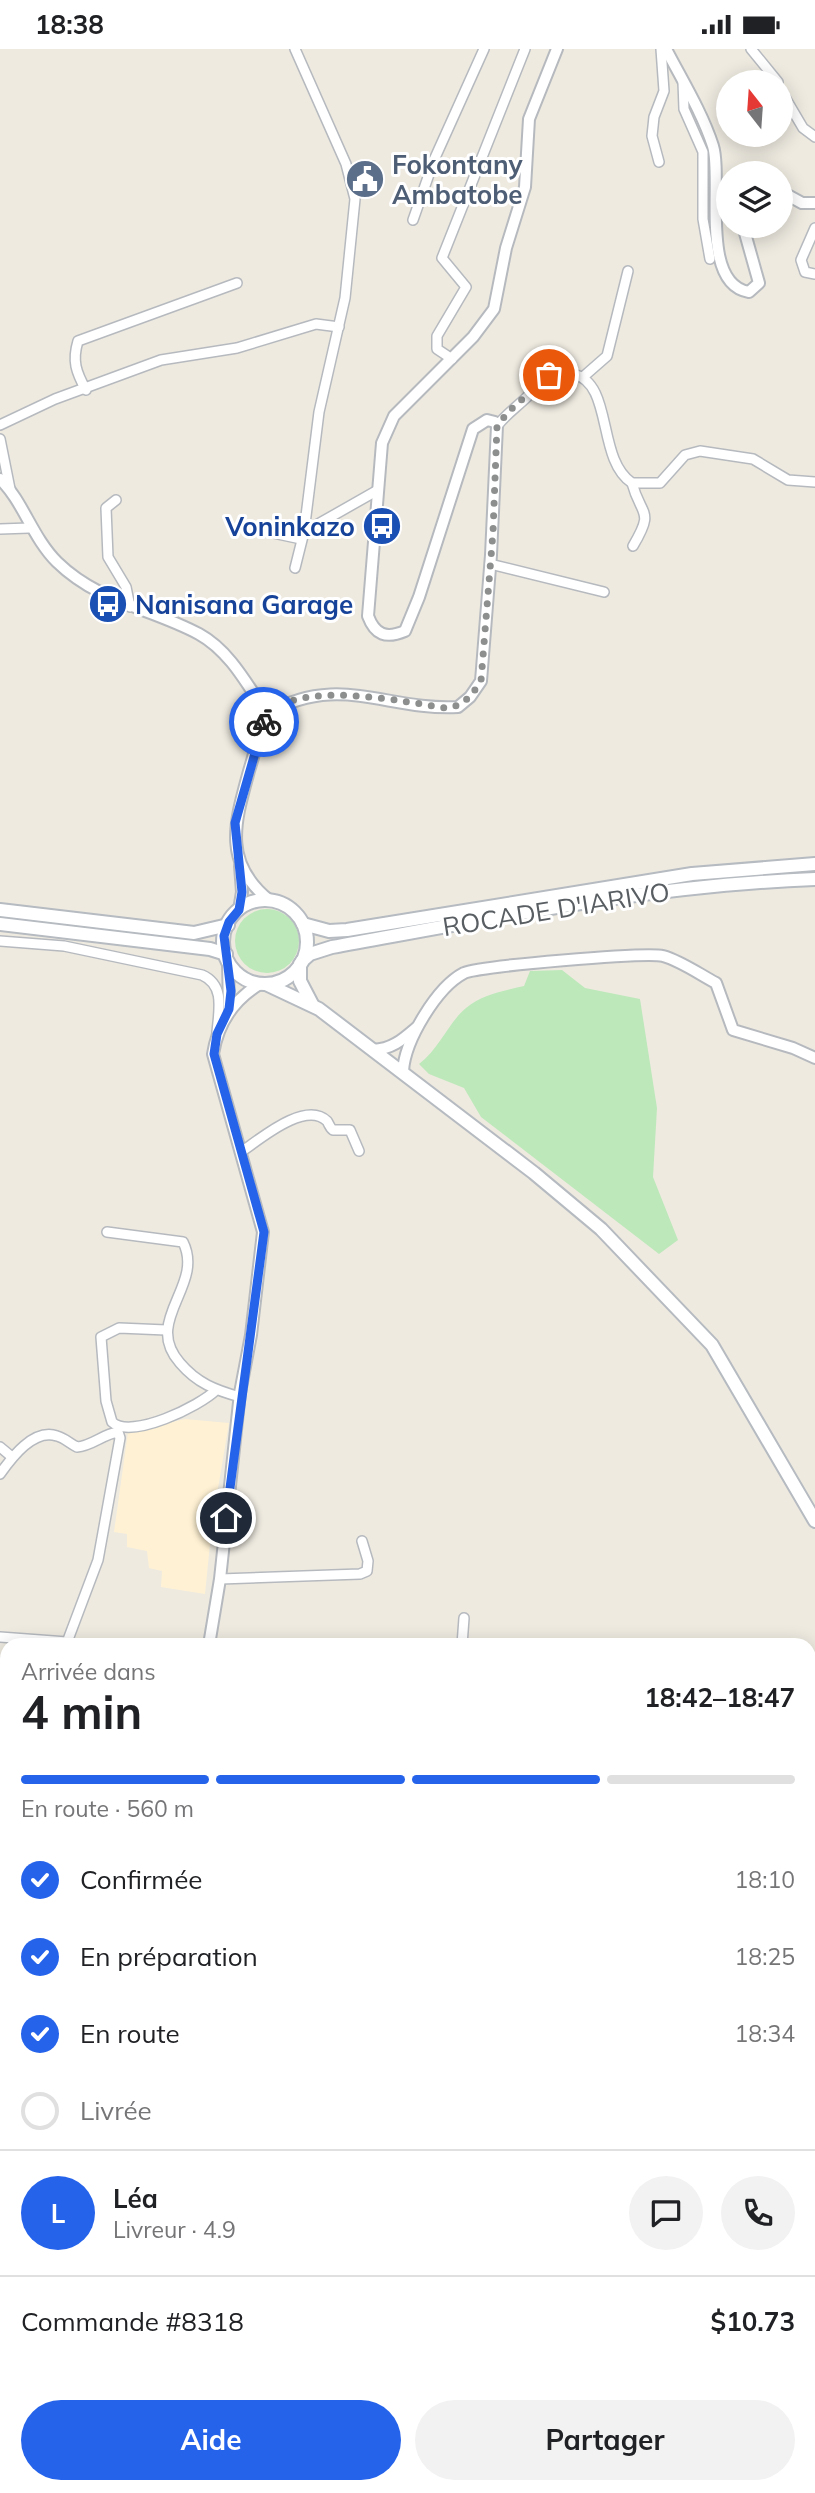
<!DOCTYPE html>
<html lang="fr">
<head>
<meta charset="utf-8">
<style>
  :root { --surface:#fff; --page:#f2f2f2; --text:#202124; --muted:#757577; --line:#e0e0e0; --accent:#2563eb }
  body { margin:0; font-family:Mulish,sans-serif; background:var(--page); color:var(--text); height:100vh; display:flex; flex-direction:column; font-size:26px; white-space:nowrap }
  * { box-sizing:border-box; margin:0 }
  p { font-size:23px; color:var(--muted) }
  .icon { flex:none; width:38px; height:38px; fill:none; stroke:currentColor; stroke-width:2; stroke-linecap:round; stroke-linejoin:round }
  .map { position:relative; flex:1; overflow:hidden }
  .sheet { position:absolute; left:0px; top:1589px; width:816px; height:856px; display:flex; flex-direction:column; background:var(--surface); border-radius:21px 21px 0 0; box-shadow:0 4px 18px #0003 }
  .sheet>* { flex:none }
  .needle { width:46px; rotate:343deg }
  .controls { position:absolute; left:716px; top:21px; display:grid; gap:14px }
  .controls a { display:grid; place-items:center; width:77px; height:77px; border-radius:50%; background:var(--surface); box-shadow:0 4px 18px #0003; font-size:35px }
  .pin { position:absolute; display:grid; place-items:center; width:60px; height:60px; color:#fff; margin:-30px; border:4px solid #fff; border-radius:50%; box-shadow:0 2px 7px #0007 }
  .courier { position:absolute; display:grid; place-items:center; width:70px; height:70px; margin:-35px; border:5px solid #2563eb; border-radius:50%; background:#fff; color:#222; box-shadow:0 2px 9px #0007 }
  .summary em { font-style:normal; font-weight:700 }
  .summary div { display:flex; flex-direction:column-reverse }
  .summary { display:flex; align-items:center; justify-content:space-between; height:119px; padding:0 21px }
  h1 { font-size:46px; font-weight:700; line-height:52px }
  .bar { display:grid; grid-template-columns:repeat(4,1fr); gap:10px 7px; align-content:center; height:84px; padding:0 21px }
  .bar i { height:9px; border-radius:5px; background:var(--line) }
  .bar .selected { background:var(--accent) }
  .bar p { grid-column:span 4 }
  .line { display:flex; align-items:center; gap:18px; padding:0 21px; border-top:2px solid var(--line) }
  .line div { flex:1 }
  .round { display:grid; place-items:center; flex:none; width:74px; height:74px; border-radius:37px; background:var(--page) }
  ol { padding:0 21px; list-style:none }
  li { display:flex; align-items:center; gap:21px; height:77px }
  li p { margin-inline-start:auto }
  li .icon { padding:7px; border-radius:50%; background:var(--accent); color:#fff; stroke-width:4 }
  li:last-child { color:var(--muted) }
  li i { width:38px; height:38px; border:4px solid var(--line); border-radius:50% }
  .primary-button { display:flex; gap:14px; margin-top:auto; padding:14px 21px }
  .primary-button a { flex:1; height:80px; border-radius:42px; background:var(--accent); color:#fff; font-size:28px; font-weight:700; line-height:80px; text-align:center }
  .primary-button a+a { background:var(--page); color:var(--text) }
  .status { display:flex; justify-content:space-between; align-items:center; height:49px; padding:0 35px; background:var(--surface); direction:ltr }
  .status svg { height:19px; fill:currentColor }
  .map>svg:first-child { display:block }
  .commercial { fill:#fff2d4 }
  .education { fill:#ddd9cf }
  .green { fill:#bde8ba }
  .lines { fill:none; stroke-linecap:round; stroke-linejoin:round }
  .minor-casing { stroke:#b6babf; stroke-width:12 }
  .tertiary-casing { stroke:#b6babf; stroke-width:14 }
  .secondary-casing { stroke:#b6bbc1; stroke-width:16 }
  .primary-casing { stroke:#ffbe48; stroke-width:18 }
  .minor { stroke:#fff; stroke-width:9 }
  .tertiary { stroke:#fff; stroke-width:10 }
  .secondary { stroke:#fff; stroke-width:12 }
  .primary { stroke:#ffe9a4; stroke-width:14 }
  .done { stroke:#8d8f8f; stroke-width:7; stroke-dasharray:0 12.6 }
  .route { stroke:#2563eb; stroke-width:9 }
  .labels { text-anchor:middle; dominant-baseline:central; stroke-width:6; stroke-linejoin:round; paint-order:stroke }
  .service-label { font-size:26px; font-weight:bold; fill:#4e5e75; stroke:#fff; text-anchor:start }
  .transit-label { font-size:26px; font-weight:bold; fill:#164399; stroke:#fff; text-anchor:end }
  .street-label { font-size:26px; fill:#595e63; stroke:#fff }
</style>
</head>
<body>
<div class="status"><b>18:38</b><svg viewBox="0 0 49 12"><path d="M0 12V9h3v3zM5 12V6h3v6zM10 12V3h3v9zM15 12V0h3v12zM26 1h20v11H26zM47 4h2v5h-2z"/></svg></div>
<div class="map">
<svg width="815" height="2444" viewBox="0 0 815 2444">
  <rect width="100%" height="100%" fill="#eeeae0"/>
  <!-- commercial -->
  <path class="commercial" d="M185,1370L229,1374L212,1475L205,1545L161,1538L162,1522L149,1519L147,1502L127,1498V1485L114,1483L128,1383Z"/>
  <!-- education -->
  <path class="education" d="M808,2220L815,2232V2341L809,2347Z"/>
  <!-- green -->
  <g class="green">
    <circle cx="267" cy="892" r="32"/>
    <path d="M562,921L585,939L640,950L657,1059L653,1128L678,1191L659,1205L481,1068L464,1039L429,1025L419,1015C440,999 448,974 466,959C483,945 503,942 524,937L530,922Z"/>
  </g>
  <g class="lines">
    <!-- minor casing -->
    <g class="minor-casing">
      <g id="minor">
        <path d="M751,0L778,33"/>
        <path d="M683,33L684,60L703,103V170L710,210"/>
        <path d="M780,40L803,79L815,88"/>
        <path d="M659,113L652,87L654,68L664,42L661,0"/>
        <path d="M413,171L434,111L484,0"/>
        <path d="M815,179L801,211L805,223L815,225"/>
        <path d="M452,310L437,300V287L466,238L442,209L525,0"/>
        <path d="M583,328L607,307L628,222"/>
        <path d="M86,341C76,323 72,312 78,292L237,234"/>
        <path d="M0,376L55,350L161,311L237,299L316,275L339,278"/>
        <path d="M497,377C506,365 517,358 528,347C542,333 550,320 573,325C614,334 596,410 632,434H660L685,406L700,402L753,410L788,431L815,433"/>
        <path d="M0,390L10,440"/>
        <path d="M632,434C641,468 655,460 633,497"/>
        <path d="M116,451L106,459L108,508L126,538L130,558"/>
        <path d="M0,480L29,479"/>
        <path d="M259,481L301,490"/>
        <path d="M304,483L378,441"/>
        <path d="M490,515L604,543"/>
        <path d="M295,519L304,483L319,363L345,249L355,150L346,115L295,0"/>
        <path d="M0,892L64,897L202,926C225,936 219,961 217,983"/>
        <path d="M241,1103C259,1091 305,1051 327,1072C329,1075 330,1079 333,1081H350L359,1102"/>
        <path d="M107,1183L183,1193C205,1237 142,1271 180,1314C197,1334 215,1341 240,1348"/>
        <path d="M166,1281L119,1279L101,1288L106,1352L112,1373C131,1391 200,1357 216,1341"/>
        <path d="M0,1398L12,1408"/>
        <path d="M0,1425C12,1408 34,1379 57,1387C65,1389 70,1395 77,1398C92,1397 103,1385 118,1383L120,1389L98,1511L66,1596"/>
        <path d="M220,1530L360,1525L367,1522L368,1512L362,1492"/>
        <path d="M0,1588L67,1593"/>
        <path d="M462,1596L464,1569"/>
        <path d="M0,1926H7"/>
        <path d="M0,2093L4,2088L7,2058"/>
        <path d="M0,2298L7,2290"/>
        <path d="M490,2438V2444"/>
        <path d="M30,2444L45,2438"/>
      </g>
    </g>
    <!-- tertiary casing -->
    <g class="tertiary-casing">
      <g id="tertiary">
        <path d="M666,0C682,31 702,63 713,97C723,130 699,235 749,243L759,234L743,177"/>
        <path d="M741,124L750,120L764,124"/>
        <path d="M780,142L802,154H815"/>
        <path d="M0,430C23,452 32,488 57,513C99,554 151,559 199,585C230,602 248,637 267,665"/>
        <path d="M269,851C222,813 235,773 249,722C255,703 259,683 267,665C338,623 387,662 458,658L470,648L481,632L491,506L497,377L495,373L487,371L473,380L419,548L405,582C386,590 375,586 368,567L382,394L394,367L473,288L494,260L506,199L525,138L529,70L557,0"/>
        <path d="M239,861L242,843L240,817"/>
        <path d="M228,912L229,960"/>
        <path d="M373,1001C392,1000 402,991 416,979"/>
        <path d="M403,1022C405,991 437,938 464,924C479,917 646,903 663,907C681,912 699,925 716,934L733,981L793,999L815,1009"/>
        <path d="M209,1596L220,1530L240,1344L251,1286L263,1183L213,1005C218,974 233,951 260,935"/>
        <path d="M50,2438L51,2444"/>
      </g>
    </g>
    <!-- secondary casing -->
    <g class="secondary-casing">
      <g id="secondary">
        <circle cx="265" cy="893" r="42"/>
        <path d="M0,861L194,884L228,876"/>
        <path d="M0,875L210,900L226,905"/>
        <path d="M303,875L329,882L347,881L692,825L815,815"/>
        <path d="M302,912L310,905L332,898C492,869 652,836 815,830"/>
        <path d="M300,915V932L312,955"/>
        <path d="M266,935L319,960L534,1124L601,1180L712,1296L815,1472"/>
      </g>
    </g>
    <!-- primary casing -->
    <g class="primary-casing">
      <g id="primary">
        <path d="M808,2359L815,2355"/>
        <path d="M679,2444L700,2438"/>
      </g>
    </g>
    <!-- minor -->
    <use href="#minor" class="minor"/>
    <!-- tertiary -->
    <use href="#tertiary" class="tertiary"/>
    <!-- secondary -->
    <use href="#secondary" class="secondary"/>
    <!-- primary -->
    <use href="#primary" class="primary"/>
  </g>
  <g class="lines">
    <!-- done -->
    <path class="done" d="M264,673C286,627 405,653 446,659C464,657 471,647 481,632L493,483L497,377L508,363L549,326"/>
    <!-- route -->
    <path class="route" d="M226,1469L264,1183L214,1005L217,985L229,960L231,942L224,887L229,873L239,861L242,843L235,774L264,673"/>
  </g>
  <!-- icons -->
  <defs>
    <g id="civic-disc" transform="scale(2.0125)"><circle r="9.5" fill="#5c6f8a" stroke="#fff"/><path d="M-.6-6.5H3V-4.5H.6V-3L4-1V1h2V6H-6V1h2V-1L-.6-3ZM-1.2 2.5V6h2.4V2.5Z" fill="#fff"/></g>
    <g id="bus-disc" transform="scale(2.0125)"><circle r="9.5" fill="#1a4fb4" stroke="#fff"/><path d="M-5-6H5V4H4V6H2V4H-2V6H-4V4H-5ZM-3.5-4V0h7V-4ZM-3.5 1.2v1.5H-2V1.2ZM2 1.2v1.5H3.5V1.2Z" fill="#fff"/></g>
  </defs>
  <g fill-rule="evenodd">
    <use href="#civic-disc" x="365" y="130"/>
    <use href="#bus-disc" x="382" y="477"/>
    <use href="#bus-disc" x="108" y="555"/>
  </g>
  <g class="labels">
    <!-- service labels -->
    <g class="service-label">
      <text x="392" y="115">Fokontany<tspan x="392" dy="30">Ambatobe</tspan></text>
    </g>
    <!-- transit labels -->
    <g class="transit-label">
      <text x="355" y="477">Voninkazo</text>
      <text x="135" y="555" text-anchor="start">Nanisana Garage</text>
    </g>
    <!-- street labels -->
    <g class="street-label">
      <text transform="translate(556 860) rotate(-9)">ROCADE D'IARIVO</text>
    </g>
  </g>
</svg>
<div class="controls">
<a><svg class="needle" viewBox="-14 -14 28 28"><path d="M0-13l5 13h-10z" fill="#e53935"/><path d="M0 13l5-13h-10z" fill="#757577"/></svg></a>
<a><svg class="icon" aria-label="layers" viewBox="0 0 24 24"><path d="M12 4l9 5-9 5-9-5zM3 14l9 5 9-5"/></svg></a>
</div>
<div class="pin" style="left:549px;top:326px;background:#ea580c"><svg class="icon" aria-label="bag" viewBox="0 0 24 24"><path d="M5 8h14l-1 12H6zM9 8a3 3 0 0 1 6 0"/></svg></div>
<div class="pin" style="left:226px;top:1469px;background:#1f2937"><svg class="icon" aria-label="home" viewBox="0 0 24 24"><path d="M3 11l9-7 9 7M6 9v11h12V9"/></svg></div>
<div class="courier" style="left:264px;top:673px"><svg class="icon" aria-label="bike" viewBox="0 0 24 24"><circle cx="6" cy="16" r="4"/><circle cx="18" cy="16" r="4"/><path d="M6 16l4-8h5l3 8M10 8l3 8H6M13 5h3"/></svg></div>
<section class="sheet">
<div class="summary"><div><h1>4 min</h1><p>Arrivée dans</p></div><em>18:42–18:47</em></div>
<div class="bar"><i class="selected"></i><i class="selected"></i><i class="selected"></i><i></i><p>En route · 560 m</p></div>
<ol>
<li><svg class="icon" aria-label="check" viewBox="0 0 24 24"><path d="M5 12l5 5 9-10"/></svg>Confirmée<p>18:10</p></li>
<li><svg class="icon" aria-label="check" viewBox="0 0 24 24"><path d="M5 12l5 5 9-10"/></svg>En préparation<p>18:25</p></li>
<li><svg class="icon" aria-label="check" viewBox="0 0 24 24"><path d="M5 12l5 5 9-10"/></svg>En route<p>18:34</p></li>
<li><i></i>Livrée</li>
</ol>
<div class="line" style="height:126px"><b class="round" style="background:var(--accent);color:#fff">L</b><div><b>Léa</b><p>Livreur · 4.9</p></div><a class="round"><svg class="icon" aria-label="chat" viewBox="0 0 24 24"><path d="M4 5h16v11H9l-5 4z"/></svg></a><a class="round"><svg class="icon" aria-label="phone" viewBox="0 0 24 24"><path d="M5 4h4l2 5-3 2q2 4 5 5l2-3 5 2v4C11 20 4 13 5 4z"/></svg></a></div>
<div class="line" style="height:91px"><div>Commande #8318</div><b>$10.73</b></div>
<div class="primary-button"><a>Aide</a><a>Partager</a></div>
</section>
</div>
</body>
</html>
